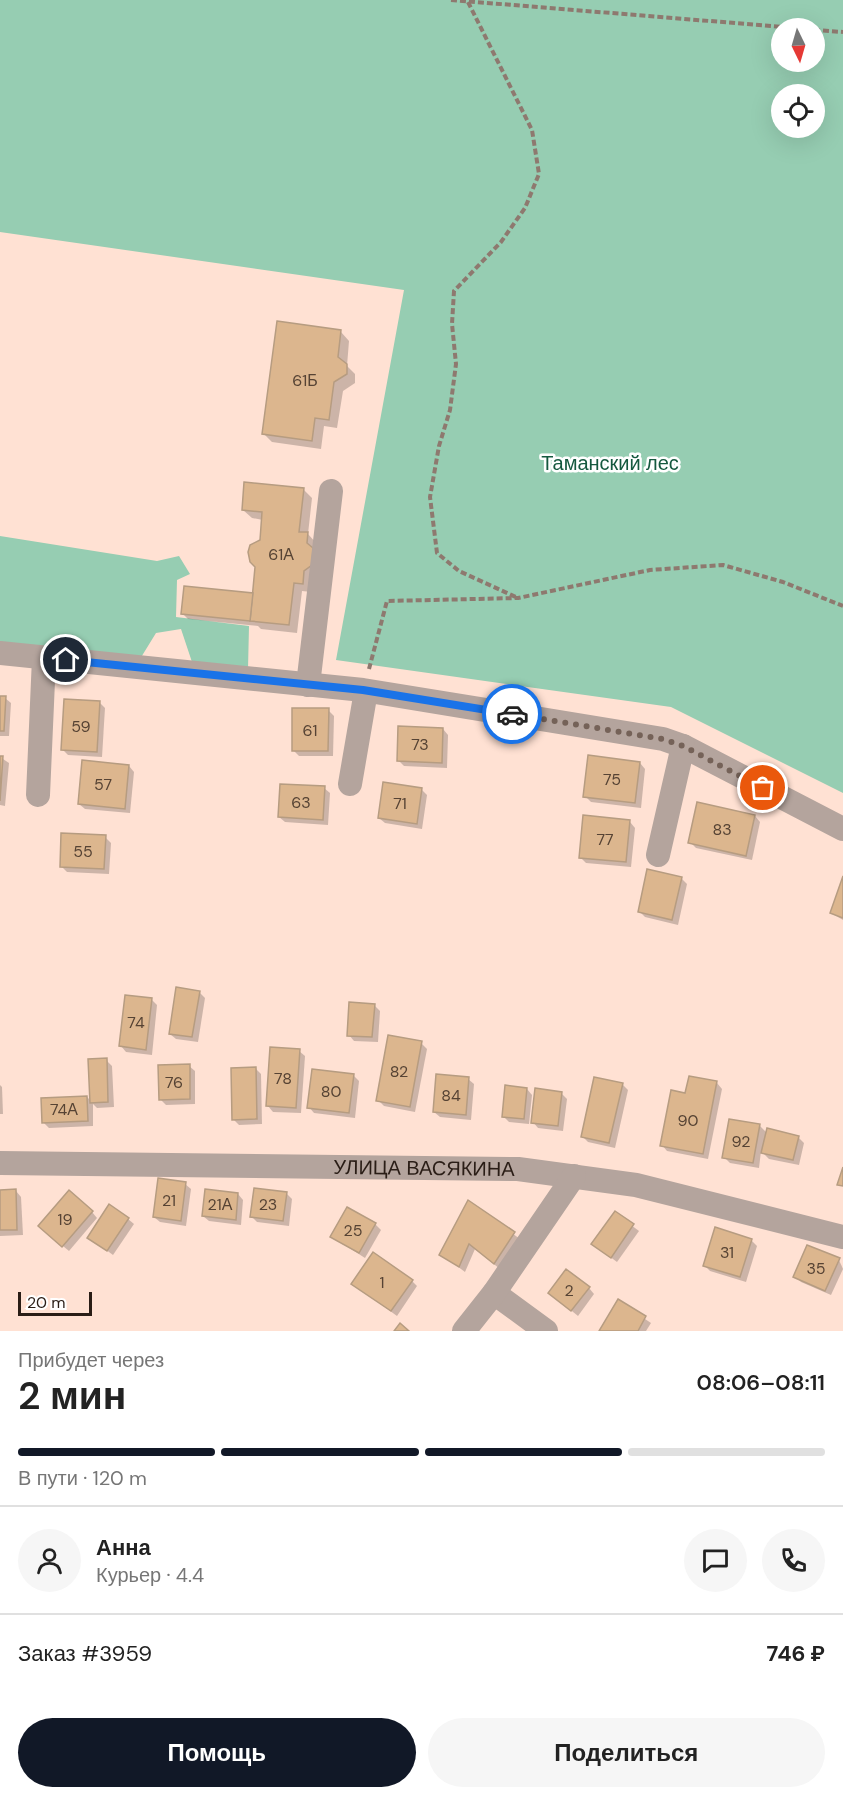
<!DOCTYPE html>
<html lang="ru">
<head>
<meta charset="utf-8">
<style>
  :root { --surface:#fff; --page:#f6f6f6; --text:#222; --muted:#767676; --line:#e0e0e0; --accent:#111827 }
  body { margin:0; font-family:"DM Sans",sans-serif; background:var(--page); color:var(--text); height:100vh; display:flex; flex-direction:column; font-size:22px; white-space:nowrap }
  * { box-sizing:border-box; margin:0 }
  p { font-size:20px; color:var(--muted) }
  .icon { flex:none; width:33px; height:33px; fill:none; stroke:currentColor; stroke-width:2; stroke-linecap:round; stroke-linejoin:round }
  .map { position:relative; height:1331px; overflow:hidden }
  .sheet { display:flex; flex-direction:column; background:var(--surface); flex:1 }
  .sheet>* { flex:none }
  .needle { width:39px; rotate:175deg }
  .fabs { position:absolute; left:771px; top:18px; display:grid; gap:12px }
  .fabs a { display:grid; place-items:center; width:54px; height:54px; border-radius:50%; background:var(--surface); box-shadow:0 6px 24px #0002; font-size:30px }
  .scale { position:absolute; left:18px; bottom:15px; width:74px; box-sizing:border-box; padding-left:6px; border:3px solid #2a1d16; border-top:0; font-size:16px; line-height:21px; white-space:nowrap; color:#2a1d16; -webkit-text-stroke:4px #fff; paint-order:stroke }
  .pin { position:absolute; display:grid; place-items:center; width:51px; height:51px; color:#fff; margin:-26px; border:3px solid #fff; border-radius:50%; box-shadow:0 2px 6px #0007 }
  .courier { position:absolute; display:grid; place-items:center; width:60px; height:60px; margin:-30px; border:4px solid #1a73e8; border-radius:50%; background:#fff; color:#222; box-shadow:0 2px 8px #0007 }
  .head em { font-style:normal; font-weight:600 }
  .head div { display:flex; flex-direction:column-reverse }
  .head { display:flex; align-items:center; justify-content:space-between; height:102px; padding:0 18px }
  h1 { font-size:39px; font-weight:600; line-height:45px }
  .bar { display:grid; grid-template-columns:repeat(4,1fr); gap:9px 6px; align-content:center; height:72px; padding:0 18px }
  .bar i { height:8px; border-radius:4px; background:var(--line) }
  .bar .selected { background:var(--accent) }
  .bar p { grid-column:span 4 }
  .line { display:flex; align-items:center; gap:15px; padding:0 18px; border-top:2px solid var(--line) }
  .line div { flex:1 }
  .round { display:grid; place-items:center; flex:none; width:63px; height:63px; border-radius:32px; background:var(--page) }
  .action { display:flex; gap:12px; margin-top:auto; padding:12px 18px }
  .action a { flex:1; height:69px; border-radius:36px; background:var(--accent); color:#fff; font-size:24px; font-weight:600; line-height:69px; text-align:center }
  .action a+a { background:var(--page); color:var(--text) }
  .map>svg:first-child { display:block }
  .green { fill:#96cdb2; fill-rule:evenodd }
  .shadow { fill:#0003 }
  .building { fill:#dcb68e; stroke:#b69c81; stroke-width:1.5 }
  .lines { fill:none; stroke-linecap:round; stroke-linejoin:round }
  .path { stroke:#8e796f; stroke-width:4; stroke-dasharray:6 3; stroke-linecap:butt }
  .minor { stroke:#b4a49d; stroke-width:24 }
  .done { stroke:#756258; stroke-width:6; stroke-dasharray:0 10.8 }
  .route { stroke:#1a73e8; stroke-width:8 }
  .labels { text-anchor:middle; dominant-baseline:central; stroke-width:5; stroke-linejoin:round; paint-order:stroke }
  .number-label { font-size:16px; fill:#564334 }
  .park-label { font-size:20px; fill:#15593f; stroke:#fff }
  .street-label { font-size:20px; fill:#2a1d16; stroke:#fff }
</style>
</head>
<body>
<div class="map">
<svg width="843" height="1331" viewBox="0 0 843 1331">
  <rect width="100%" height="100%" fill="#ffe1d3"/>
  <!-- green -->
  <g class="green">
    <path d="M0,0H843V793L671,707L336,660L404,290L0,232ZM782,28H814V62H782ZM782,94H814V128H782Z"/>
    <path d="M0,536L157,561L179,556L190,574L177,580L176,617L249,626L248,669L193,665L181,629L156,633L140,659L0,643Z"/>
  </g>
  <!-- shadow -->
  <g class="shadow">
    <path d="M341,332L349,341L347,366L355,374V383L343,391L337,428L324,426L321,449L272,442L263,433Z"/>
    <path d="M303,489L312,498L308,534L316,543L311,592L302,591L297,633L261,629L258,626L188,619L182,613L254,594L263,520L252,518L243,510Z"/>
    <path d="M0,697L5,698L11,703L9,736H0Z"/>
    <path d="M100,703L105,708L102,757L68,755L62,749Z"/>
    <path d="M328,710L334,716L333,756H299L293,750Z"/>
    <path d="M443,729L448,735L447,768L404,766L399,761Z"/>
    <path d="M0,757L9,763L5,806L0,805Z"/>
    <path d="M640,763L645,769L641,808L591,802L585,796Z"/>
    <path d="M129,766L134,772L130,813L85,809L79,804Z"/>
    <path d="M324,788L330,793L328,825L285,822L279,817Z"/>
    <path d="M421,789L427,795L422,829L385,823L379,818Z"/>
    <path d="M699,803L755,816L760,822L752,860L696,848L690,842Z"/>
    <path d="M630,822L635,828L631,867L586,863L580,857Z"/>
    <path d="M105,837L111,843L109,874L67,872L61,866Z"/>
    <path d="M681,878L687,884L678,925L645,917L639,911Z"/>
    <path d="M843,880V920L831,913Z"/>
    <path d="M199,992L205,998L198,1042L176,1039L170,1034Z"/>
    <path d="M152,1000L157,1005L152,1055L126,1052L121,1046Z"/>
    <path d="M374,1005L380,1011L378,1042L354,1041L349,1035Z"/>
    <path d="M421,1043L427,1049L415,1112L384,1106L378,1100Z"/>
    <path d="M299,1051L305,1056L301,1113L273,1112L268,1106Z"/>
    <path d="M106,1060L112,1066L114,1107L97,1108L93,1104V1126L49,1128L43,1122L87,1097L91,1101Z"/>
    <path d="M189,1066L195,1071V1104L166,1105L160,1099Z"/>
    <path d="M255,1068L261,1074L262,1124L239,1125L233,1119Z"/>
    <path d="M353,1075L359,1081L355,1118L314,1113L309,1107Z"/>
    <path d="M690,1078L717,1083L722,1089L708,1159L667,1151L662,1145L686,1095Z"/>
    <path d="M468,1079L474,1084L471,1120L440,1117L434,1112Z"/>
    <path d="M622,1084L628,1090L615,1148L588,1142L582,1136Z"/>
    <path d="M0,1085L2,1087L3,1114H0Z"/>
    <path d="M527,1089L532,1095L529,1124L509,1122L503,1116Z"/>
    <path d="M561,1093L567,1099L563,1131L538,1128L533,1122Z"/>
    <path d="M759,1125L767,1133L798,1137L804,1143L799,1165L769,1159L761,1151L759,1168L730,1163L724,1157Z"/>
    <path d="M185,1184L191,1189L186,1226L160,1222L154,1217Z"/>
    <path d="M0,1191H16L21,1197L23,1235L0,1236Z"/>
    <path d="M286,1193L292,1199L289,1226L257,1222L251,1216Z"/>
    <path d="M238,1194L243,1200L241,1225L209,1221L203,1216Z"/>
    <path d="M469,1202L520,1239L500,1269L475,1249L465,1272L441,1254Z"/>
    <path d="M92,1212L97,1218L69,1251L46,1232Z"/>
    <path d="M615,1213L639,1231L617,1262L593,1244Z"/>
    <path d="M128,1219L134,1224L113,1255L89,1237Z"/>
    <path d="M375,1224L381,1230L365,1258L332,1237Z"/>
    <path d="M751,1240L757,1246L746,1282L710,1271L704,1265Z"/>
    <path d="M839,1260L843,1269L831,1295L801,1282L795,1276Z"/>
    <path d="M412,1281L417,1286L397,1316L353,1284Z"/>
    <path d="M589,1288L594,1294L578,1316L550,1293Z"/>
    <path d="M618,1301L651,1323L646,1331H602Z"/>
  </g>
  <!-- building -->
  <g class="building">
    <path d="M277,321L341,330L338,357L347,364V374L334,382L329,420L315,418L312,441L262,434Z"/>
    <path d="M244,482L304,488L299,532H308L307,543L313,548L312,565L304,571L303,584L294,583L289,625L250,621L255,567L250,562L248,552L250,545L260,540L262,512L242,510Z"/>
    <path d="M184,586L253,593L250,621L181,614Z"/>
    <path d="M0,696H6L4,731H0Z"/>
    <path d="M64,699L100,701L97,752L61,750Z"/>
    <path d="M292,708H329L328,751H292Z"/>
    <path d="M398,726L443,728L442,763L397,761Z"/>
    <path d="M588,755L640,762L635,803L583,797Z"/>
    <path d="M0,756H3L0,801Z"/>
    <path d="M82,760L129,765L125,809L78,804Z"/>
    <path d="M383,782L422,788L417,824L378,818Z"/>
    <path d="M280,784L325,786L323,820L278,817Z"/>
    <path d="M697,802L755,815L746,856L688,843Z"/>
    <path d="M583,815L630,820L626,862L579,858Z"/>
    <path d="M61,833L106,835L104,869L60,867Z"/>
    <path d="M647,869L682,877L672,920L638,912Z"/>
    <path d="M843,876V918L830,913Z"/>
    <path d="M176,987L200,991L192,1037L169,1034Z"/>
    <path d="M125,995L152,998L146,1050L119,1046Z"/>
    <path d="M349,1002L375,1004L372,1037L347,1036Z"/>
    <path d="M388,1035L422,1041L410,1107L376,1101Z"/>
    <path d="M270,1047L300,1049L296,1108L266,1106Z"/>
    <path d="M107,1058L108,1102L90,1103L88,1059Z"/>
    <path d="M190,1064V1099L159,1100L158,1065Z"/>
    <path d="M256,1067L257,1119L232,1120L231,1068Z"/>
    <path d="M312,1069L354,1074L349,1113L307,1108Z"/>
    <path d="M436,1074L469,1077L466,1115L433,1112Z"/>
    <path d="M689,1076L717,1081L703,1154L660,1146L671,1090L685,1093Z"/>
    <path d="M594,1077L623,1083L609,1143L581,1137Z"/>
    <path d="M505,1085L527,1088L524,1119L502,1117Z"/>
    <path d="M535,1088L562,1092L558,1126L531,1123Z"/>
    <path d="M87,1096L88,1121L42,1123L41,1098Z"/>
    <path d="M729,1119L760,1124L753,1163L722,1158Z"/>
    <path d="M767,1128L799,1136L793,1160L761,1153Z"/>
    <path d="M843,1167V1186L837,1185Z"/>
    <path d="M158,1178L186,1182L181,1221L153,1217Z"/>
    <path d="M254,1188L287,1192L283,1221L250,1217Z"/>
    <path d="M16,1189L17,1230H0V1190Z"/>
    <path d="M205,1189L238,1193L236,1220L202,1216Z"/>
    <path d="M69,1190L93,1211L62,1247L38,1226Z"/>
    <path d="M468,1200L515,1232L494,1264L469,1244L459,1267L439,1255Z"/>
    <path d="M109,1204L129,1218L107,1251L87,1238Z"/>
    <path d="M347,1207L376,1223L359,1253L330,1237Z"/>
    <path d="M615,1211L634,1224L611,1258L591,1244Z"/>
    <path d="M715,1227L752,1239L740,1277L703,1266Z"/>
    <path d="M807,1245L840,1258L825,1291L793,1277Z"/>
    <path d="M373,1252L413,1280L391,1311L351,1284Z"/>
    <path d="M566,1269L590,1287L571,1311L548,1293Z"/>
    <path d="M618,1299L646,1316L638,1331H599Z"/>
    <path d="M400,1323L409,1331H394Z"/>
  </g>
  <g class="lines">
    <!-- path -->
    <g class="path">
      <path d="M451,0L796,28"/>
      <path d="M468,2L532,130L539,174L525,208L501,242L454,291L452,324L456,364L450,410L439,446L430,497L437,553L459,571L518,598"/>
      <path d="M814,30L843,32"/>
      <path d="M369,669L387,601L518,598L650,570L723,565L783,582L843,606"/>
    </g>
    <!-- minor -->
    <g class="minor">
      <path d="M0,653L363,690L663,739L683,746L843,829"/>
      <path d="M308,685L331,491"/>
      <path d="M350,784L366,691"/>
      <path d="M38,795L44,658"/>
      <path d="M658,855L683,746"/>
      <path id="s1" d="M0,1163L518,1169L636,1185L843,1237"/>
      <path d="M494,1293L546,1331"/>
      <path d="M464,1331L494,1293L574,1176"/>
    </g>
  </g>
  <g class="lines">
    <!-- done -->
    <path class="done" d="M512,714L663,739L683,746L763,788"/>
    <!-- route -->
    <path class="route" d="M66,660L363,690L512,714"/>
  </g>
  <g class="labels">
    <!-- number labels -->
    <g class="number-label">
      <text x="305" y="380">61Б</text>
      <text x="281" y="554">61А</text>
      <text x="81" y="726">59</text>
      <text x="310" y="730">61</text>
      <text x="420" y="744">73</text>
      <text x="612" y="779">75</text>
      <text x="103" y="784">57</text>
      <text x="301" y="802">63</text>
      <text x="400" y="803">71</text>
      <text x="722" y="829">83</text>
      <text x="605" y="839">77</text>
      <text x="83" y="851">55</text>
      <text x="136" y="1022">74</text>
      <text x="399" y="1071">82</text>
      <text x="283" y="1078">78</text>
      <text x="174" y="1082">76</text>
      <text x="331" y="1091">80</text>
      <text x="451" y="1095">84</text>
      <text x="64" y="1109">74А</text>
      <text x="688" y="1120">90</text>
      <text x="741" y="1141">92</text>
      <text x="169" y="1200">21</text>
      <text x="220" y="1204">21А</text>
      <text x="268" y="1204">23</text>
      <text x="65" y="1219">19</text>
      <text x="353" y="1230">25</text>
      <text x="727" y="1252">31</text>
      <text x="816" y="1268">35</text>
      <text x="382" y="1282">1</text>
      <text x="569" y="1290">2</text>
    </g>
    <!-- park labels -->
    <g class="park-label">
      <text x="610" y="463">Таманский лес</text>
    </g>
    <!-- street labels -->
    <g class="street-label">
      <text stroke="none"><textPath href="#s1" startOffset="424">УЛИЦА ВАСЯКИНА</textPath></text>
    </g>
  </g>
</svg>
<div class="fabs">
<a><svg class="needle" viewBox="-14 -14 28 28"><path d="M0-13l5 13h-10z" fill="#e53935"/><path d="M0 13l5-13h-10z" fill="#767676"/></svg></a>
<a><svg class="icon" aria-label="locate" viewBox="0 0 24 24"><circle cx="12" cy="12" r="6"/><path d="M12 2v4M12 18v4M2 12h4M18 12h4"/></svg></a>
</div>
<div class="scale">20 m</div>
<div class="pin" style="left:763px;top:788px;background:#ea580c"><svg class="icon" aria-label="bag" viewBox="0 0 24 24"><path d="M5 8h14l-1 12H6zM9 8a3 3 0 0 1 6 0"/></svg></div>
<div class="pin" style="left:66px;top:660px;background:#1f2937"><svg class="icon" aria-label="home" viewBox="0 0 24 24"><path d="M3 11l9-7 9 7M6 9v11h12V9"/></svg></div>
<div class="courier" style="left:512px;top:714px"><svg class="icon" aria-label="car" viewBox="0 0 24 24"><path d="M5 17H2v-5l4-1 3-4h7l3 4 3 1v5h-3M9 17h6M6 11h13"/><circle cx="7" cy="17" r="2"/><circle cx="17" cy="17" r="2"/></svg></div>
</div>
<section class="sheet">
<div class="head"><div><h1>2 мин</h1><p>Прибудет через</p></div><em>08:06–08:11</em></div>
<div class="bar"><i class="selected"></i><i class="selected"></i><i class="selected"></i><i></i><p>В пути · 120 m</p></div>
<div class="line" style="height:108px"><a class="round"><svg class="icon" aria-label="person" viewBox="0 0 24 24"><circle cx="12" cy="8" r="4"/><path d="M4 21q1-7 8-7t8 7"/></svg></a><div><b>Анна</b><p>Курьер · 4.4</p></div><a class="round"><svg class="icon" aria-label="chat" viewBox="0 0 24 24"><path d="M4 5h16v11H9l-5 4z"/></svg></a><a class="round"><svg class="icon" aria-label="phone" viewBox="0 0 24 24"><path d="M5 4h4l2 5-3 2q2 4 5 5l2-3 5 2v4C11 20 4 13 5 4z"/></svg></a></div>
<div class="line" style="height:78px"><div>Заказ #3959</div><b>746 ₽</b></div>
<div class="action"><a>Помощь</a><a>Поделиться</a></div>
</section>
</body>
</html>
